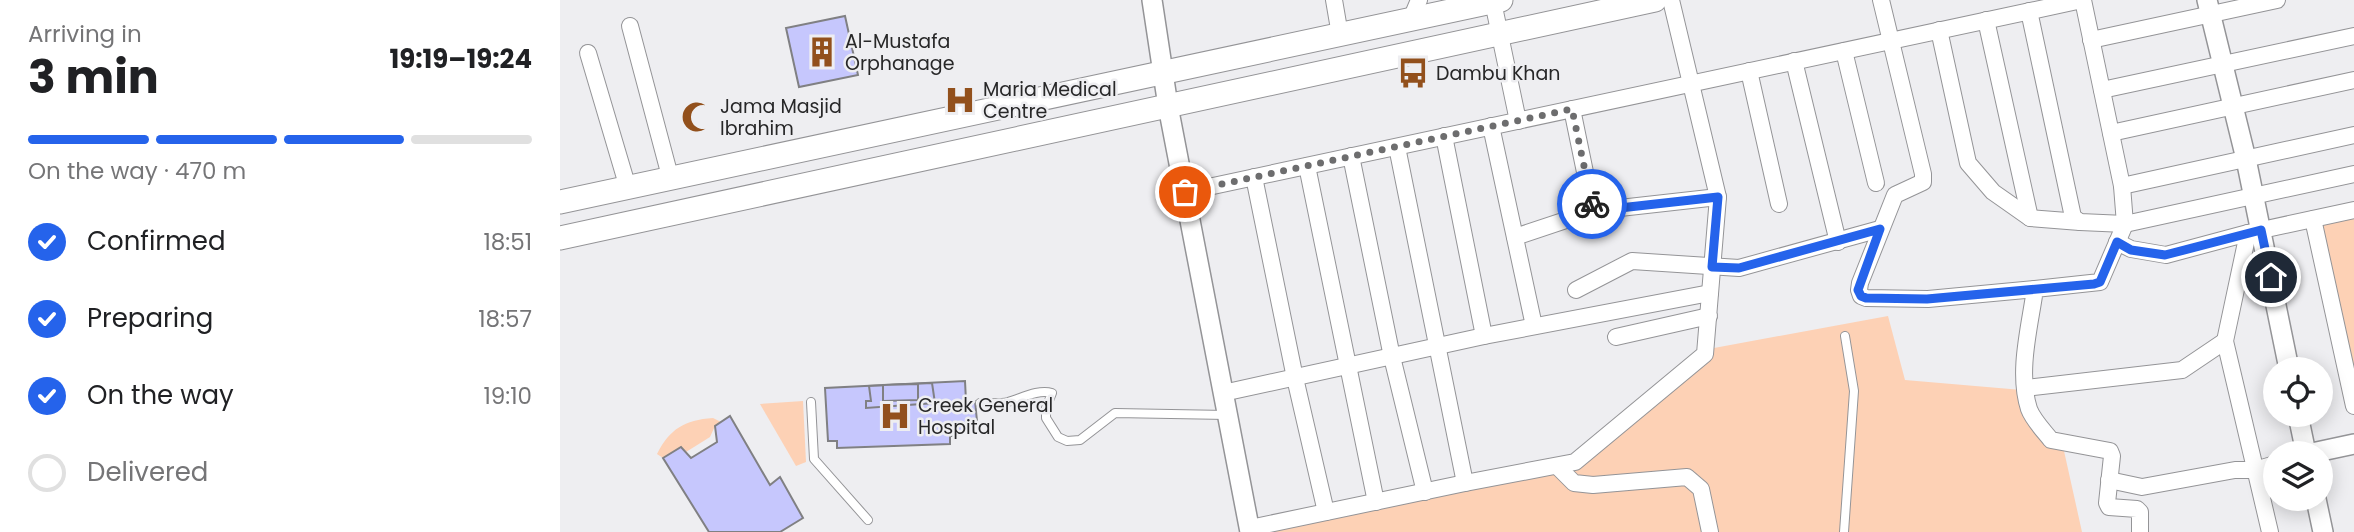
<!DOCTYPE html>
<html lang="en">
<head>
<meta charset="utf-8">
<style>
  :root { --surface:#fff; --page:#f2f2f2; --text:#202124; --muted:#757577; --line:#e0e0e0; --accent:#2563eb }
  body { margin:0; font-family:Poppins,sans-serif; background:var(--page); color:var(--text); height:100vh; display:flex; flex-direction:column; font-size:26px; white-space:nowrap }
  * { box-sizing:border-box; margin:0 }
  p { font-size:23px; color:var(--muted) }
  .icon { flex:none; width:38px; height:38px; fill:none; stroke:currentColor; stroke-width:2; stroke-linecap:round; stroke-linejoin:round }
  .map { position:relative; flex:1; overflow:hidden }
  .drawer { display:flex; flex-direction:column; background:var(--surface); width:560px }
  .drawer>* { flex:none }
  .fabs { position:absolute; left:1703px; top:357px; display:grid; gap:14px }
  .fabs a { display:grid; place-items:center; width:70px; height:70px; border-radius:50%; background:var(--surface); box-shadow:0 4px 18px #0003; font-size:35px }
  .pin { position:absolute; display:grid; place-items:center; width:60px; height:60px; color:#fff; margin:-30px; border:4px solid #fff; border-radius:50%; box-shadow:0 2px 7px #0007 }
  .courier { position:absolute; display:grid; place-items:center; width:70px; height:70px; margin:-35px; border:5px solid #2563eb; border-radius:50%; background:#fff; color:#222; box-shadow:0 2px 9px #0007 }
  .head em { font-style:normal; font-weight:700 }
  .head div { display:flex; flex-direction:column-reverse }
  .head { display:flex; align-items:center; justify-content:space-between; height:119px; padding:0 28px }
  h1 { font-size:46px; font-weight:700; line-height:52px }
  .bar { display:grid; grid-template-columns:repeat(4,1fr); gap:10px 7px; align-content:center; height:84px; padding:0 28px }
  .bar i { height:9px; border-radius:5px; background:var(--line) }
  .bar .current { background:var(--accent) }
  .bar p { grid-column:span 4 }
  ol { padding:0 28px; list-style:none }
  li { display:flex; align-items:center; gap:21px; height:77px }
  li p { margin-inline-start:auto }
  li .icon { padding:7px; border-radius:50%; background:var(--accent); color:#fff; stroke-width:4 }
  li:last-child { color:var(--muted) }
  li i { width:38px; height:38px; border:4px solid var(--line); border-radius:50% }
  main { display:flex; flex:1; min-height:0 }
  .map>svg:first-child { display:block }
  .green { fill:#fdd1b5 }
  .building { fill:#c6c7fd; stroke:#808083; stroke-width:2 }
  .lines { fill:none; stroke-linecap:round; stroke-linejoin:round }
  .service-casing { stroke:#949497; stroke-width:10 }
  .minor-casing { stroke:#949497; stroke-width:18 }
  .tertiary-casing { stroke:#949497; stroke-width:22 }
  .secondary-casing { stroke:#949497; stroke-width:25 }
  .service { stroke:#fff; stroke-width:8 }
  .minor { stroke:#fff; stroke-width:16 }
  .tertiary { stroke:#fff; stroke-width:19 }
  .secondary { stroke:#fff; stroke-width:23 }
  .done { stroke:#6d6d6e; stroke-width:7; stroke-dasharray:0 12.6 }
  .route { stroke:#2563eb; stroke-width:9 }
  .labels { text-anchor:middle; dominant-baseline:central; stroke-width:5; stroke-linejoin:round; paint-order:stroke }
  .poi-label { font-size:19px; fill:#272728; stroke:#eeeef1; text-anchor:start }
</style>
</head>
<body>
<main>
<section class="drawer">
<div class="head"><div><h1>3 min</h1><p>Arriving in</p></div><em>19:19–19:24</em></div>
<div class="bar"><i class="current"></i><i class="current"></i><i class="current"></i><i></i><p>On the way · 470 m</p></div>
<ol>
<li><svg class="icon" aria-label="check" viewBox="0 0 24 24"><path d="M5 12l5 5 9-10"/></svg>Confirmed<p>18:51</p></li>
<li><svg class="icon" aria-label="check" viewBox="0 0 24 24"><path d="M5 12l5 5 9-10"/></svg>Preparing<p>18:57</p></li>
<li><svg class="icon" aria-label="check" viewBox="0 0 24 24"><path d="M5 12l5 5 9-10"/></svg>On the way<p>19:10</p></li>
<li><i></i>Delivered</li>
</ol>
</section>
<div class="map">
<svg width="1794" height="532" viewBox="0 0 1794 532">
  <rect width="100%" height="100%" fill="#eeeef1"/>
  <!-- green -->
  <g class="green">
    <path d="M1794,210V406L1753,219Z"/>
    <path d="M1328,316L1345,380L1462,390L1464,408L1502,442L1522,532H704L1016,468L1154,348Z"/>
    <path d="M243,401L246,462L236,466L200,404Z"/>
    <path d="M153,418L161,422L155,426L150,437L126,452L121,447L103,458L97,454C110,429 124,420 153,418Z"/>
  </g>
  <!-- building -->
  <g class="building">
    <path d="M285,16L298,75L239,87L226,28Z"/>
    <path d="M405,381L406,401H415L417,421H407L408,428H402V431H395V436H390V444L277,448V441H268L265,388Z"/>
    <path d="M372,383L375,403L306,408V401H311L309,386Z"/>
    <path d="M358,384V400L323,401V385Z"/>
    <path d="M170,416L210,485L220,477L243,518L220,532H149L103,458L121,447L131,458L157,442L155,426Z"/>
  </g>
  <g class="lines">
    <!-- service casing -->
    <g class="service-casing">
      <g id="service">
        <path d="M251,402L254,459L308,520"/>
        <path d="M420,403C429,403 440,404 448,402C462,398 478,389 492,393L486,408V418L498,437L507,441L520,440L555,413L667,415"/>
        <path d="M1284,532L1294,391L1285,336"/>
      </g>
    </g>
    <!-- minor casing -->
    <g class="minor-casing">
      <g id="minor">
        <path d="M774,0L780,35"/>
        <path d="M1321,0L1363,174V182L1335,195L1300,283L1299,290L1301,296L1306,298L1368,299L1475,289"/>
        <path d="M1523,0L1562,186L1565,224L1540,282L1475,289C1470,326 1457,372 1469,409C1473,420 1484,431 1491,440L1550,451L1552,456L1547,503L1549,507L1577,509L1580,512V532"/>
        <path d="M933,2L958,121"/>
        <path d="M1469,11L1513,217L1520,222L1565,224L1794,174"/>
        <path d="M851,19L859,0"/>
        <path d="M1426,20L1470,218"/>
        <path d="M70,26L111,180"/>
        <path d="M1379,30L1408,163L1433,192L1470,218L1520,222"/>
        <path d="M1531,40L1717,0"/>
        <path d="M1284,51L1316,183"/>
        <path d="M28,53L68,188"/>
        <path d="M1234,61L1278,242"/>
        <path d="M1189,71L1219,204"/>
        <path d="M1542,90L1794,36"/>
        <path d="M1012,109L1033,211"/>
        <path d="M931,126L974,326"/>
        <path d="M1551,133L1794,80"/>
        <path d="M884,136L924,336"/>
        <path d="M837,147L905,483"/>
        <path d="M791,156L832,357L865,492"/>
        <path d="M747,166L816,502"/>
        <path d="M694,177L735,378L766,512"/>
        <path d="M1562,186L1794,135"/>
        <path d="M625,192L1522,0"/>
        <path d="M1753,219L1794,406"/>
        <path d="M1688,233L1665,341L1710,532"/>
        <path d="M955,237L1033,211L1158,197"/>
        <path d="M1557,242L1571,249L1606,255L1688,233L1794,210"/>
        <path d="M1016,290L1072,261L1179,268L1320,229"/>
        <path d="M1056,337L1149,316"/>
        <path d="M1465,388L1622,370L1665,341"/>
        <path d="M663,393L924,336L1150,293"/>
        <path d="M997,466L1014,483L1033,485L1127,477L1141,489L1150,532"/>
        <path d="M1549,480L1582,487L1675,470H1695L1715,464"/>
        <path d="M690,528L905,483L1015,462L1145,354L1158,197L1111,0"/>
      </g>
    </g>
    <!-- tertiary casing -->
    <g class="tertiary-casing">
      <g id="tertiary">
        <path d="M592,0L608,106L690,532"/>
        <path d="M1647,0L1686,159L1729,369"/>
        <path d="M1738,415L1746,453"/>
        <path d="M1752,453L1794,444"/>
        <path d="M1756,499L1763,532"/>
      </g>
    </g>
    <!-- secondary casing -->
    <g class="secondary-casing">
      <g id="secondary">
        <path d="M0,202L941,0"/>
        <path d="M0,238L1095,0"/>
      </g>
    </g>
    <!-- service -->
    <use href="#service" class="service"/>
    <!-- minor -->
    <use href="#minor" class="minor"/>
    <!-- tertiary -->
    <use href="#tertiary" class="tertiary"/>
    <!-- secondary -->
    <use href="#secondary" class="secondary"/>
  </g>
  <g class="lines">
    <!-- done -->
    <path class="done" d="M625,192L1012,109L1032,204"/>
    <!-- route -->
    <path class="route" d="M1032,204L1033,211L1158,197L1152,267L1179,268L1320,229L1298,290L1301,296L1306,298L1367,299L1534,284L1540,282L1557,242L1571,250L1605,255L1701,230L1711,277"/>
  </g>
  <!-- icons -->
  <defs>
    <g id="building-bare" transform="scale(2.415)"><path d="M-4-6H4V6H1V3H-1V6H-4ZM-2.5-4.3h1.7v1.8h-1.7ZM.8-4.3h1.7v1.8H.8ZM-2.5-1h1.7V.8h-1.7ZM.8-1h1.7V.8H.8Z" fill="#92501c" stroke="#eeeef1" stroke-width="2.5" paint-order="stroke"/></g>
    <g id="bus-bare" transform="scale(2.415)"><path d="M-5-6H5V4H4V6H2V4H-2V6H-4V4H-5ZM-3.5-4V0h7V-4ZM-3.5 1.2v1.5H-2V1.2ZM2 1.2v1.5H3.5V1.2Z" fill="#92501c" stroke="#eeeef1" stroke-width="2.5" paint-order="stroke"/></g>
    <g id="hospital-bare" transform="scale(2.415)"><path d="M-5-5h3v3.5h4V-5h3V5h-3V1.5h-4V5h-3Z" fill="#92501c" stroke="#eeeef1" stroke-width="2.5" paint-order="stroke"/></g>
    <g id="mosque-bare" transform="scale(2.415)"><path d="M3.5-4.9A6 6 0 1 0 3.5 4.9A5 5 0 1 1 3.5-4.9Z" fill="#92501c" stroke="#eeeef1" stroke-width="2.5" paint-order="stroke"/></g>
  </defs>
  <g fill-rule="evenodd">
    <use href="#building-bare" x="262" y="52"/>
    <use href="#bus-bare" x="853" y="73"/>
    <use href="#hospital-bare" x="400" y="100"/>
    <use href="#mosque-bare" x="137" y="117"/>
    <use href="#hospital-bare" x="335" y="416"/>
  </g>
  <g class="labels">
    <!-- poi labels -->
    <g class="poi-label">
      <text x="285" y="41">Al-Mustafa<tspan x="285" dy="22">Orphanage</tspan></text>
      <text x="876" y="73">Dambu Khan</text>
      <text x="423" y="89">Maria Medical<tspan x="423" dy="22">Centre</tspan></text>
      <text x="160" y="106">Jama Masjid<tspan x="160" dy="22">Ibrahim</tspan></text>
      <text x="358" y="405">Creek General<tspan x="358" dy="22">Hospital</tspan></text>
    </g>
  </g>
</svg>
<div class="fabs">
<a><svg class="icon" aria-label="locate" viewBox="0 0 24 24"><circle cx="12" cy="12" r="6"/><path d="M12 2v4M12 18v4M2 12h4M18 12h4"/></svg></a>
<a><svg class="icon" aria-label="layers" viewBox="0 0 24 24"><path d="M12 4l9 5-9 5-9-5zM3 14l9 5 9-5"/></svg></a>
</div>
<div class="pin" style="left:625px;top:192px;background:#ea580c"><svg class="icon" aria-label="bag" viewBox="0 0 24 24"><path d="M5 8h14l-1 12H6zM9 8a3 3 0 0 1 6 0"/></svg></div>
<div class="pin" style="left:1711px;top:277px;background:#1f2937"><svg class="icon" aria-label="home" viewBox="0 0 24 24"><path d="M3 11l9-7 9 7M6 9v11h12V9"/></svg></div>
<div class="courier" style="left:1032px;top:204px"><svg class="icon" aria-label="bike" viewBox="0 0 24 24"><circle cx="6" cy="16" r="4"/><circle cx="18" cy="16" r="4"/><path d="M6 16l4-8h5l3 8M10 8l3 8H6M13 5h3"/></svg></div>
</div>
</main>
</body>
</html>
